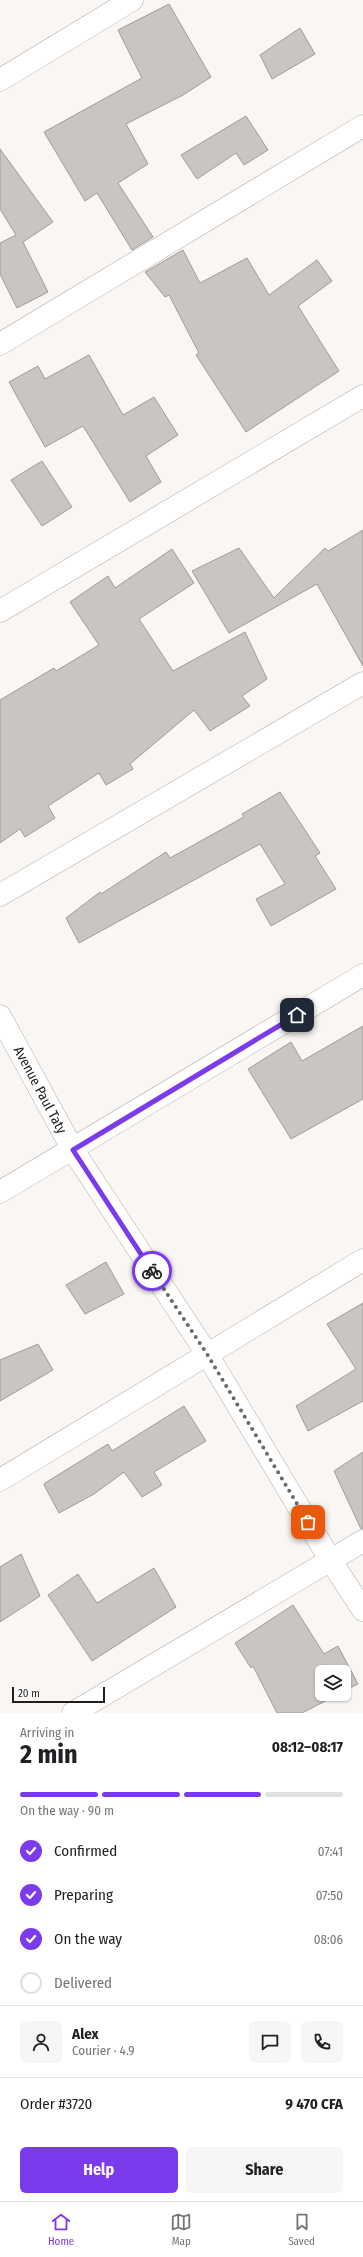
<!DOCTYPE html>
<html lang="en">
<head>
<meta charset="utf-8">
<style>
  :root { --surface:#fff; --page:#f6f6f6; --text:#202124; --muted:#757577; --line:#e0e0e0; --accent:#7c3aed }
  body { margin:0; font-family:"Fira Sans Condensed",sans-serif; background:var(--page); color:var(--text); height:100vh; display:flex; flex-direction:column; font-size:15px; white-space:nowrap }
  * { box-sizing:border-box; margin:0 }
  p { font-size:13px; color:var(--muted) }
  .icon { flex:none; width:22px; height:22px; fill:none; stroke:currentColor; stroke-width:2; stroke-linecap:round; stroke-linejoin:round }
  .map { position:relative; height:1713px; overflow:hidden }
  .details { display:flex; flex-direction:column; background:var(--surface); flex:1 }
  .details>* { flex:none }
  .tools { position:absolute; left:315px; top:1665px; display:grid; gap:8px }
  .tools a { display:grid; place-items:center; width:36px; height:36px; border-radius:6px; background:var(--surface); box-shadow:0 1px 3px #0004; font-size:20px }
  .scale { position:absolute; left:12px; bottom:10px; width:93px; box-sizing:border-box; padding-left:4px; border:2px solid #1f1e1c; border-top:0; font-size:11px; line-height:14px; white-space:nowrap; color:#1f1e1c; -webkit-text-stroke:3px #fff; paint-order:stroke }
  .pin { position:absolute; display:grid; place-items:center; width:34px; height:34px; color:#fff; margin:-17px; border-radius:8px; box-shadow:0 2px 6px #0006 }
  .courier { position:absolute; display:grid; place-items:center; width:40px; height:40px; margin:-20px; border:3px solid #7c3aed; border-radius:50%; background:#fff; color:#222; box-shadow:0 1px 5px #0007 }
  .head em { font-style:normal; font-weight:700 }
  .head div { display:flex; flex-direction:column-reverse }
  .head { display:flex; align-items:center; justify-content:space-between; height:68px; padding:0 20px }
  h1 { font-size:26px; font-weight:700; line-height:30px }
  .bar { display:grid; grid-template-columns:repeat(4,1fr); gap:6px 4px; align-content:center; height:48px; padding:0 20px }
  .bar i { height:5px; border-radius:3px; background:var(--line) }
  .bar .active { background:var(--accent) }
  .bar p { grid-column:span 4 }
  .line { display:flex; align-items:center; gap:10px; padding:0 20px; border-top:1px solid var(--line) }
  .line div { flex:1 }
  .round { display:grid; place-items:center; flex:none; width:42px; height:42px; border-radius:6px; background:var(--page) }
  ol { padding:0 20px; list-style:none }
  li { display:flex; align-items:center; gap:12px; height:44px }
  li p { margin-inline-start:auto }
  li .icon { padding:4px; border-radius:50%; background:var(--accent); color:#fff; stroke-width:4 }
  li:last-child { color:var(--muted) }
  li i { width:22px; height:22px; border:2px solid var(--line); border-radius:50% }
  .primary-button { display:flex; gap:8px; margin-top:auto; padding:8px 20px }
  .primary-button a { flex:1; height:46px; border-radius:6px; background:var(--accent); color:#fff; font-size:16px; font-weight:700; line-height:46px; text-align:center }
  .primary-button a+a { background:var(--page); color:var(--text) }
  .dock { display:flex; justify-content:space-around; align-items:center; height:56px; border-top:1px solid var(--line); background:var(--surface); font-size:11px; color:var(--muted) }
  .dock a { display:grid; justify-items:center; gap:2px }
  .dock .active { color:var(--accent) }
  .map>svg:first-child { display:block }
  .building { fill:#c9c5c3; stroke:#9e9b99 }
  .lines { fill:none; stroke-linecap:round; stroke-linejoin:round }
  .minor-casing { stroke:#b2afac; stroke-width:23 }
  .minor { stroke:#fff; stroke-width:22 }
  .done { stroke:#6b6a67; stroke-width:4; stroke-dasharray:0 7.2 }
  .route { stroke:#7c3aed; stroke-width:5 }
  .labels { text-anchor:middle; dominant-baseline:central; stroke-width:4; stroke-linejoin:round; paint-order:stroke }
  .street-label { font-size:14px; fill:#1f1e1c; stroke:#fff }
</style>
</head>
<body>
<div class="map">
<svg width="363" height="1713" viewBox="0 0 363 1713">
  <rect width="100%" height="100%" fill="#f9f6f3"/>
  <!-- building -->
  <g class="building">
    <path d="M169,4L211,77L183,95L126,124L148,164L118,183L153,237L132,250L97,193L85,201L44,132L142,78L118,30Z"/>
    <path d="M300,28L315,54L272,79L260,55Z"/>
    <path d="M246,116L268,150L244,165L236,153L197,179L181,155Z"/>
    <path d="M0,149L53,222L23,242L48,292L17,308L0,274V243L16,235L0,209Z"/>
    <path d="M183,250L200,283L247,258L269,295L317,260L332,281L298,306L339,371L246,432L196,355L199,353L169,295L165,297L145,272Z"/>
    <path d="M89,355L123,415L154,397L178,435L146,456L161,482L130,502L83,426L45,447L9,382L38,366L45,379Z"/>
    <path d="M42,461L72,507L42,526L11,480Z"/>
    <path d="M363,530V666L317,584L229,633L192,571L239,548L274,598L325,548L328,551Z"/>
    <path d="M172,549L194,583L139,619L173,671L245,632L267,679L242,696L250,706L210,731L194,710L130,764L133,769L106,785L99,773L48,806L55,818L25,837L20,829L0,843V700L54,668L56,671L99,645L70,602L108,576L115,588Z"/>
    <path d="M280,792L320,853L315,856L336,889L271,926L256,899L285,884L260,844L79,943L66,918L100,892L101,894L166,852L170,858L244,817L242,814Z"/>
    <path d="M363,1026V1099L291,1139L248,1069L291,1042L302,1061Z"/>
    <path d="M106,1262L124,1294L85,1314L66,1285Z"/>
    <path d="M363,1303V1401L308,1431L296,1406L356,1369L327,1324Z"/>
    <path d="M38,1344L53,1370L0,1401V1360Z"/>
    <path d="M184,1406L206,1441L154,1472L162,1485L142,1497L124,1472L94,1494L59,1513L44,1485L45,1483L108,1444L112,1451Z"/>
    <path d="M363,1452V1529H361L334,1471Z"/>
    <path d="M21,1554L40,1596L0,1622V1567Z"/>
    <path d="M154,1568L176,1607L92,1661L48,1595L78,1574L97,1603Z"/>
    <path d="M293,1605L324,1654L338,1646L358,1684L344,1691V1672H322V1694H339L302,1713H277L253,1666L251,1668L235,1643Z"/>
  </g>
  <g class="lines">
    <!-- minor casing -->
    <g class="minor-casing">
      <g id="minor">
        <path d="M0,80L132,0"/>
        <path d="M0,344L363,126"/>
        <path d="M0,611L363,396"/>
        <path d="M0,895L363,683"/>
        <path d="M0,1016L73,1150L207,1354L331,1561L363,1610"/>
        <path d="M0,1192L363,975"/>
        <path d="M0,1480L363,1260"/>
        <path d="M73,1713L363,1541"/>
      </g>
    </g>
    <!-- minor -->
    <use href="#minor" class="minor"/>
  </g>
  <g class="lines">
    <!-- done -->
    <path class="done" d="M152,1271L207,1354L308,1522"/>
    <!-- route -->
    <path class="route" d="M152,1271L73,1150L297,1015"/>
  </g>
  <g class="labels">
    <!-- street labels -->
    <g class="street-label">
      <text transform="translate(40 1090) rotate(62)">Avenue Paul Taty</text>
    </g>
  </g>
</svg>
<div class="tools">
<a><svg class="icon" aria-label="layers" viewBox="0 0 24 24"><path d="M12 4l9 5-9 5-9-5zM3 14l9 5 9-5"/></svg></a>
</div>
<div class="scale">20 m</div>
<div class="pin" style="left:308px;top:1522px;background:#ea580c"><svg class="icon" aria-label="bag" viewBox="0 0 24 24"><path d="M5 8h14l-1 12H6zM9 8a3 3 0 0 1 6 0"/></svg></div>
<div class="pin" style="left:297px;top:1015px;background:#1f2937"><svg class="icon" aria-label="home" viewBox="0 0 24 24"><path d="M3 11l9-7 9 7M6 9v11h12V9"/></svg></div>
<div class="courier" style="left:152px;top:1271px"><svg class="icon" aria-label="bike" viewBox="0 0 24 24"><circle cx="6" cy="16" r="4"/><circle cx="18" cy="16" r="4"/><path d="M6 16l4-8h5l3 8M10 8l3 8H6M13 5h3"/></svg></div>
</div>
<section class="details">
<div class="head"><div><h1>2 min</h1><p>Arriving in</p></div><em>08:12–08:17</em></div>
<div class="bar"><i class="active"></i><i class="active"></i><i class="active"></i><i></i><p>On the way · 90 m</p></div>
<ol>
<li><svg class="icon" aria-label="check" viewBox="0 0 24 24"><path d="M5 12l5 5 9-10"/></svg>Confirmed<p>07:41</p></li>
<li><svg class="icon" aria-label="check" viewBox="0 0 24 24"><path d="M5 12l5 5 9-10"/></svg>Preparing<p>07:50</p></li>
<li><svg class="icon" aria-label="check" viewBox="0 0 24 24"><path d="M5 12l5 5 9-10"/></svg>On the way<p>08:06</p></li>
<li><i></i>Delivered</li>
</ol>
<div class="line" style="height:72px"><a class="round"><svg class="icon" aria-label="person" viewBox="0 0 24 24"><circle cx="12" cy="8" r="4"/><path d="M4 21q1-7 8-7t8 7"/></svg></a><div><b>Alex</b><p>Courier · 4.9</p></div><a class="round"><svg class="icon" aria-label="chat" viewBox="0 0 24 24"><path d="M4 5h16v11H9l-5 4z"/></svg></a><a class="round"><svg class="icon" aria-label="phone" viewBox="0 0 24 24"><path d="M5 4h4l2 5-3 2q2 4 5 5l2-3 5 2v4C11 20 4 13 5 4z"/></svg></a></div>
<div class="line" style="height:52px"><div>Order #3720</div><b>9 470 CFA</b></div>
<div class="primary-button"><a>Help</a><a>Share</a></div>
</section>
<nav class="dock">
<a class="active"><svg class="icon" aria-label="home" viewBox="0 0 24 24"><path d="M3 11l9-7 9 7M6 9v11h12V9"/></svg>Home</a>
<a><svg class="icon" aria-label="map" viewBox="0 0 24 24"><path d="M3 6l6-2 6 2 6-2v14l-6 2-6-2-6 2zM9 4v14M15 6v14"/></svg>Map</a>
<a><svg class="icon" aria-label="saved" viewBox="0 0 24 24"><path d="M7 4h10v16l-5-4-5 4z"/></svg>Saved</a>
</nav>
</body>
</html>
